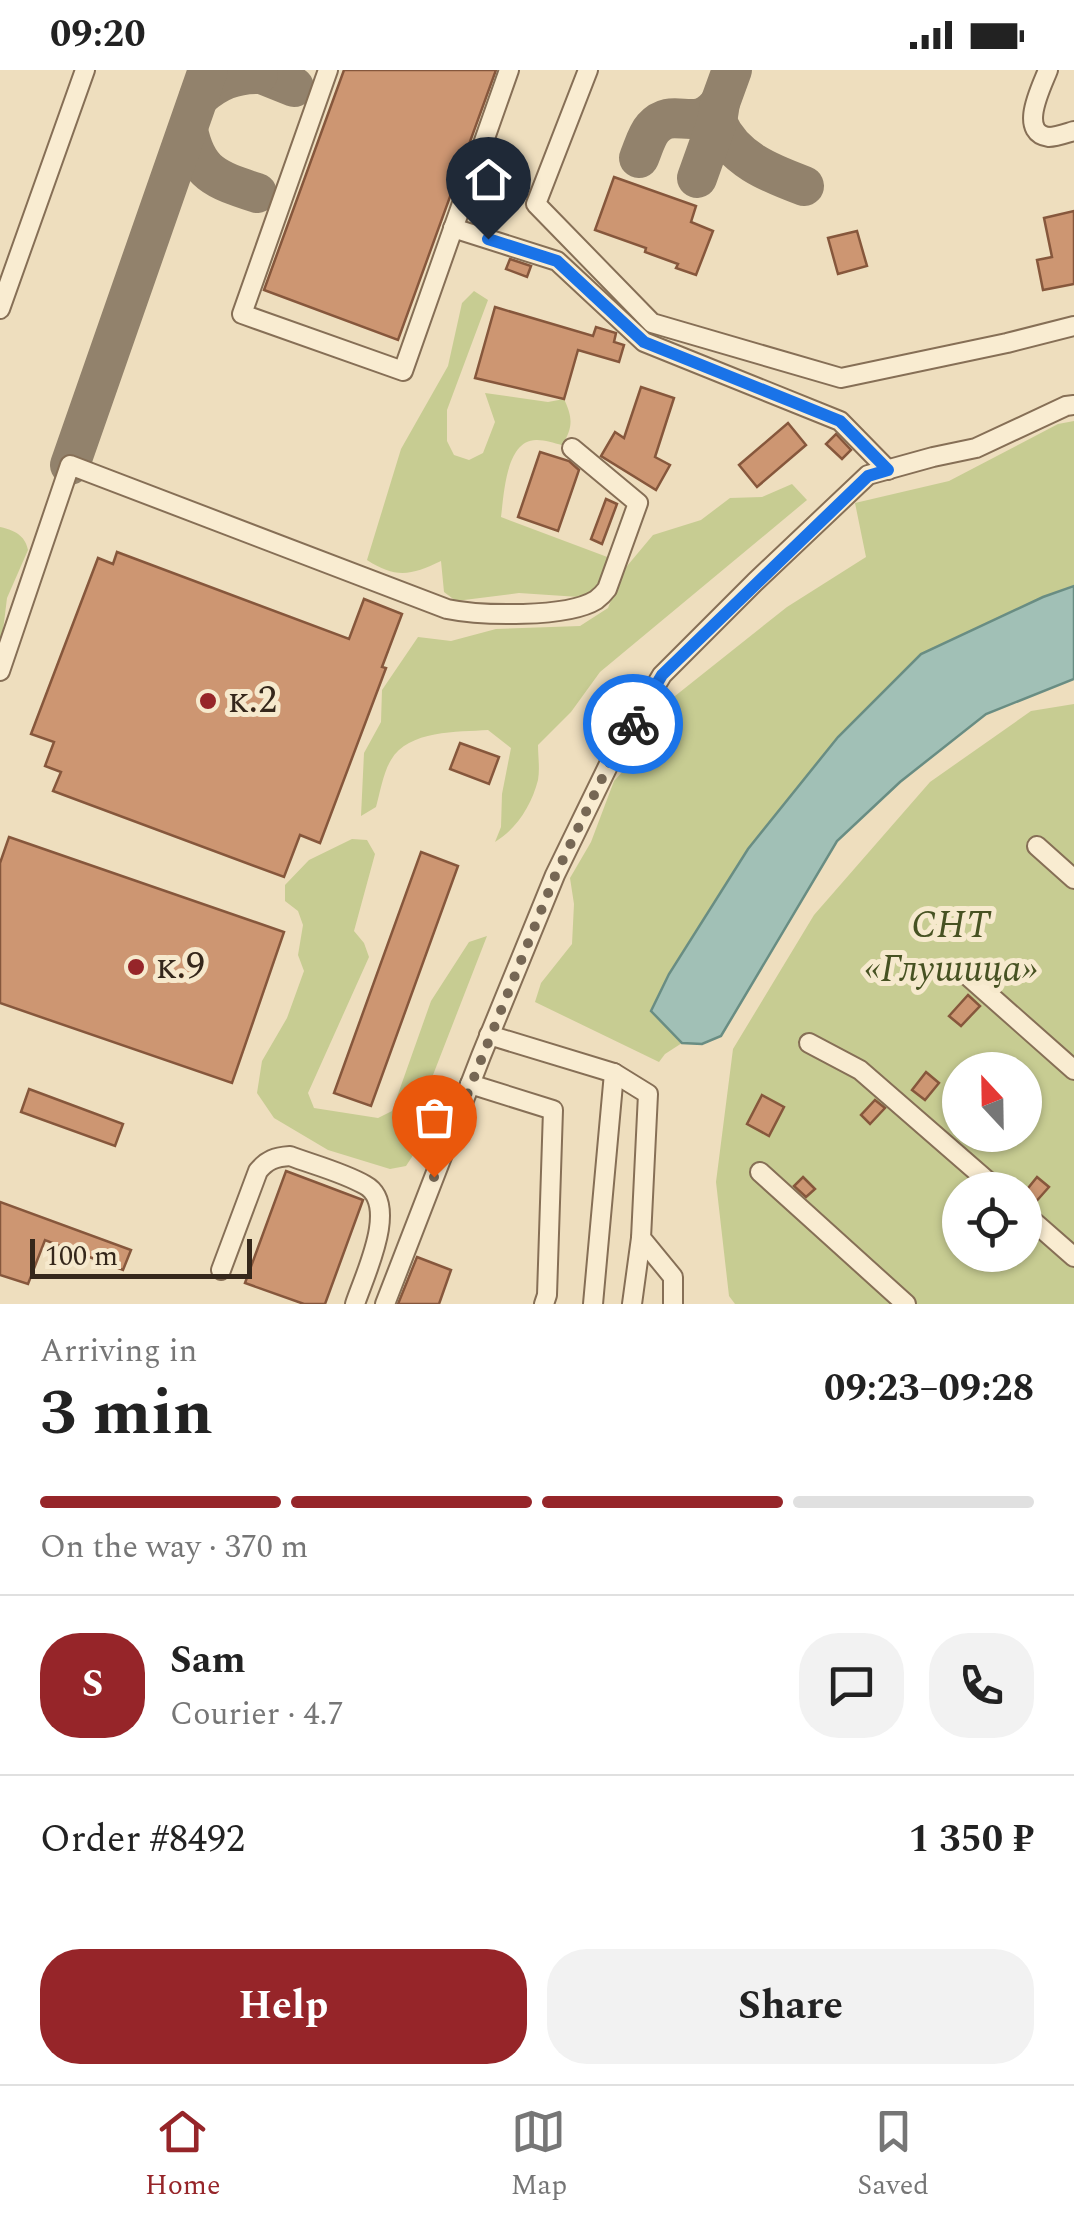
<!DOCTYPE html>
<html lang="en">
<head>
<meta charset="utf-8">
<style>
  :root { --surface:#fff; --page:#f2f2f2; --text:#222; --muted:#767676; --line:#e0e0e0; --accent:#962529 }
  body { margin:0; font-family:Spectral,serif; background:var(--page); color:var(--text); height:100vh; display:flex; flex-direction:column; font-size:38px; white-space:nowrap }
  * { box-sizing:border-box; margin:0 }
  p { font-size:32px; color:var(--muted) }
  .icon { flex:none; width:55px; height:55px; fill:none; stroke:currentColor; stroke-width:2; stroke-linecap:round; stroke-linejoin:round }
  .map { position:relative; height:1234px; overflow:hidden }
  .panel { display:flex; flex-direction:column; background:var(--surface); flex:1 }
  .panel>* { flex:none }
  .needle { width:65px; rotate:338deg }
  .fabs { position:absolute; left:942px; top:982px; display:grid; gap:20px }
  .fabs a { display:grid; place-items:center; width:100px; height:100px; border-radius:50%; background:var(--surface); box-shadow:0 2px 8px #0004; font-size:50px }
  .scale { position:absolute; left:30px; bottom:25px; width:222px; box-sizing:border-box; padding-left:10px; border:5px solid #35271b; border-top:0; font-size:28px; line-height:35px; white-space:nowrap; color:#35271b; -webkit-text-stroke:8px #f6e9cd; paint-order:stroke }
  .pin { position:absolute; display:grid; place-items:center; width:85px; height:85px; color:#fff; margin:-102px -42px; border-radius:50% 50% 50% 0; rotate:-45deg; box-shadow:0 0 10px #0007 }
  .pin .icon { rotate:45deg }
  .courier { position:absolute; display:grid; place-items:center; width:100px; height:100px; margin:-50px; border:8px solid #1a73e8; border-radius:50%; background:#fff; color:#222; box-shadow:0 2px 12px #0007 }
  .headline em { font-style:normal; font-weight:700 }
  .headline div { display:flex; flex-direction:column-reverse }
  .headline { display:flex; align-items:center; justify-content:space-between; height:170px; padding:0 40px }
  h1 { font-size:65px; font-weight:700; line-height:75px }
  .bar { display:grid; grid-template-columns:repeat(4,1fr); gap:15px 10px; align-content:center; height:120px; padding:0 40px }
  .bar i { height:12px; border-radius:8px; background:var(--line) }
  .bar .on { background:var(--accent) }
  .bar p { grid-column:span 4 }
  .line { display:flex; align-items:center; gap:25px; padding:0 40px; border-top:2px solid var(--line) }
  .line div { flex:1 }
  .round { display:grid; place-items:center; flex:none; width:105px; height:105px; border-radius:40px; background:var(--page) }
  .cta { display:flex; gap:20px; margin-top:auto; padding:20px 40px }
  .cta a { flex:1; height:115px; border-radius:40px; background:var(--accent); color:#fff; font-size:40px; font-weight:700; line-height:115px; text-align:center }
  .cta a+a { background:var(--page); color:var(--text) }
  .status { display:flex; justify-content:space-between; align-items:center; height:70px; padding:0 50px; background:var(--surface); direction:ltr }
  .status svg { height:28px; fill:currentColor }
  .tab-bar { display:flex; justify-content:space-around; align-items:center; height:140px; border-top:2px solid var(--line); background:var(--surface); font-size:28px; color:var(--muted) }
  .tab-bar a { display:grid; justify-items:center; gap:5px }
  .tab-bar .on { color:var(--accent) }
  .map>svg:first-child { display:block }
  .green { fill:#c7cc92; fill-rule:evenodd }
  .water { fill:#a1c0b6; stroke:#698d83; stroke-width:2.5 }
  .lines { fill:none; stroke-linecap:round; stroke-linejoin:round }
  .taxiway { stroke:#92826c; stroke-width:40 }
  .building { fill:#cd9672; stroke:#86573c; stroke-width:2.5 }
  .minor-casing { stroke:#866f56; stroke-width:22 }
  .minor { stroke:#f9ecd1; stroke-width:18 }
  .done { stroke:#766754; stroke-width:10; stroke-dasharray:0 18 }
  .route { stroke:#1a73e8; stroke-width:12 }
  .poi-dot { fill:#962529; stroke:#f6e9cd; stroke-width:4 }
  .labels { text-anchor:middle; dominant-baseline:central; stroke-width:10; stroke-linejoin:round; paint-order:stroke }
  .poi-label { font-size:38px; fill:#35271b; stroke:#f6e9cd; text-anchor:start }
  .park-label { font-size:38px; font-style:italic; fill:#475222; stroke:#f6e9cd }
</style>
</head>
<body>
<div class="status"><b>09:20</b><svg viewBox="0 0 49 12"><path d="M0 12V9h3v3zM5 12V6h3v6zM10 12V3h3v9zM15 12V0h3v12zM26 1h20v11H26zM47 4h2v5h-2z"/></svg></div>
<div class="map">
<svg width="1074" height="1234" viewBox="0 0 1074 1234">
  <rect width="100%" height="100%" fill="#eedebe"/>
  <!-- green -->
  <g class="green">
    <path d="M474,221L488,230L447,340V371L454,385L469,390L483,383L495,352L485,323L548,332L564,329C573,348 573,358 562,375C554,373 545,370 537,370C506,369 504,424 501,447L610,488L607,519L579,527L519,523L456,531L444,522L441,491C412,505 396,509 367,490L401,379L448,296L462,233Z"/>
    <path d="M1074,351V516L1043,527L921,584L838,667L748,779L669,904L652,941L682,973L665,984L659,992L535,932L541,913L572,874L574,834L570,808L591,772L614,711L644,678L670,630L787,537L866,487L855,433L949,411L1058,354Z"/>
    <path d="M792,414L807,430L600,602L571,642L538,675C538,686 540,699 538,710C532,734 517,759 495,772L501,757L502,724L511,678L488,660C458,662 408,660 391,690C383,703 380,723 376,737L361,746L364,683L381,652L382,620L418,567L451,571L496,559L580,556L608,538L622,502L653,465L701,450L730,428L762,427Z"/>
    <path d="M0,457C14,460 25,465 28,480L7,528L0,585Z"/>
    <path d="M1074,634V1234H735L729,1226L716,1112L733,979L814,845L930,712L1031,641ZM960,1000H1025V1065H960ZM960,1120H1025V1185H960Z"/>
    <path d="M352,769L367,770L375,784L354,861L364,873L369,887L308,1023L314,1038L378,1048L392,1041L431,931L469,872L487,866L426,1023L423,1070L406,1096L390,1099L328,1080L274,1048L257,1023L262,991L287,948L304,901L298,885L303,855L298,841L285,831V815L309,790Z"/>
  </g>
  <!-- water -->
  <path class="water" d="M1074,516V609L986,644L900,712L837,771L721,966L702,974L682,973L651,941L669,904L748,779L838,667L921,584L1043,527Z"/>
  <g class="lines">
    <!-- taxiway -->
    <g class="taxiway">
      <path d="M252,0L294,17"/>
      <path d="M199,27C217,11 234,4 258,4"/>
      <path d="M717,52C733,89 769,103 804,116"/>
      <path d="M188,60C197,104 217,110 257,123"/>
      <path d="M639,88C643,79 646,66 653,58C674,34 696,66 720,33"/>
      <path d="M697,108L717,52L720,33L732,0"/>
      <path d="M70,395L208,0"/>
    </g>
  </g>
  <!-- building -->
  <g class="building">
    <path d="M344,0H496L398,270L264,220Z"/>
    <path d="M614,107L696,136L691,152L713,161L696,205L676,198L678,194L645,182L646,178L595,160Z"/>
    <path d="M1074,141V214L1043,220L1037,190L1052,187L1044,148Z"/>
    <path d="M857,161L867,196L838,204L828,168Z"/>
    <path d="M510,189L531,196L527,207L506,199Z"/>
    <path d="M495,237L593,266L596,257L616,263L614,272L624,275L619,292L578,280L564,329L475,308Z"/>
    <path d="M641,317L674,328L655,387L670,395L656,420L601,386L615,362L624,368Z"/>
    <path d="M788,353L806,375L757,417L739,395Z"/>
    <path d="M836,364L851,380L842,389L826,374Z"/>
    <path d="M540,382L569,391L579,400L558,461L518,447Z"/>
    <path d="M606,429L617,434L602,474L591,469Z"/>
    <path d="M117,482L349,569L364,529L402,544L382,597L386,598L320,773L300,765L284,807L53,721L61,702L45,696L54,672L31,664L98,488L113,494Z"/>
    <path d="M460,673L499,687L489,714L450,699Z"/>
    <path d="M9,767L284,862L232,1013L0,933V793Z"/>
    <path d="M421,782L458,796L371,1036L334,1023Z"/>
    <path d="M968,925L980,936L961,956L949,946Z"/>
    <path d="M926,1002L939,1013L925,1030L912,1020Z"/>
    <path d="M29,1019L123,1054L115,1076L21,1042Z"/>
    <path d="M762,1025L784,1037L769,1066L747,1054Z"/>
    <path d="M875,1030L885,1038L870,1054L861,1045Z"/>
    <path d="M286,1101L363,1130L325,1234H304L245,1213Z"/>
    <path d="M803,1107L815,1119L806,1127L794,1116Z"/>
    <path d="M1037,1107L1049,1117L1033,1135L1025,1130V1122Z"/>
    <path d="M0,1132L131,1180L123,1200L45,1170L28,1214L0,1205Z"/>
    <path d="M417,1187L451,1200L439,1234H398Z"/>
  </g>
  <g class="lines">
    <!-- minor casing -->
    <g class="minor-casing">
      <g id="minor">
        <path d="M328,0L242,244L403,301L509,0"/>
        <path d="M588,0L536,134L652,253L841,308L1007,273L1074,256"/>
        <path d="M1048,0C1042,16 1017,63 1049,67C1056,67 1067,63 1074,61"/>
        <path d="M453,158L557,191L644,272L840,351L888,400"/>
        <path d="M0,239L85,0"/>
        <path d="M0,601L70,395L447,539C481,546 567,548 596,530C600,527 604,523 607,519L638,433L572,378"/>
        <path d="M1037,776L1074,809"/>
        <path d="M969,907L1074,1000"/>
        <path d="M489,965L614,1003L593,1234"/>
        <path d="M809,973L860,1000L998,1120"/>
        <path d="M614,1003L648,1024L641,1168L673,1207V1234"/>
        <path d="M470,1014L553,1040L547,1225L544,1234"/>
        <path d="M760,1102L906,1234"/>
        <path d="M1025,1144L1074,1187"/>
        <path d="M221,1200L258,1101C267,1090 275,1087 290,1086C314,1095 342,1102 365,1115C400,1134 364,1206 355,1234"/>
        <path d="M385,1234L481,986L555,805L611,690L662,605L755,512L868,405L933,387L976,378L1066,336L1074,335"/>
        <path d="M632,1234L641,1168"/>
      </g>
    </g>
    <!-- minor -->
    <use href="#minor" class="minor"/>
  </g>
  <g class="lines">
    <!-- done -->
    <path class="done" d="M434,1107L555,806L611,690L633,654"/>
    <!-- route -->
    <path class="route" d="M488,169L557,191L644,272L840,351L888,400L868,406L662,605L633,654"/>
  </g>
  <!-- markers -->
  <g class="poi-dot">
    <circle cx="208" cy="631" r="10"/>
    <circle cx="136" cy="897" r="10"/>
  </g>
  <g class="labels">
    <!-- poi labels -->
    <g class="poi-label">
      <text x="228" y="631">к.2</text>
      <text x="156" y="897">к.9</text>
    </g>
    <!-- park labels -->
    <g class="park-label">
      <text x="951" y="856">СНТ<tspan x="951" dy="44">«Глушица»</tspan></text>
    </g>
  </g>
</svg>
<div class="fabs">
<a><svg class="needle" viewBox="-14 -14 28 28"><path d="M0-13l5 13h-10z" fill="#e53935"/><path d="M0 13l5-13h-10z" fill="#767676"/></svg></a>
<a><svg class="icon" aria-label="locate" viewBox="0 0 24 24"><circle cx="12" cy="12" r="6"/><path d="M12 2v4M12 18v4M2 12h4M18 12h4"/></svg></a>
</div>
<div class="scale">100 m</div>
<div class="pin" style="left:434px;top:1107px;background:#ea580c"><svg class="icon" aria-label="bag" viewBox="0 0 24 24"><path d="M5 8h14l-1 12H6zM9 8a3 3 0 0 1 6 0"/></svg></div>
<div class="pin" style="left:488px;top:169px;background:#1f2937"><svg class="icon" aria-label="home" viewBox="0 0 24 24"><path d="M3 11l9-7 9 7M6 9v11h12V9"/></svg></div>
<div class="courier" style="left:633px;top:654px"><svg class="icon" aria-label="bike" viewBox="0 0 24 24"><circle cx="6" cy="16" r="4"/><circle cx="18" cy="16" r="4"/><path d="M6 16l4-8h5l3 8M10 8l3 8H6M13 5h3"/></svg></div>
</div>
<section class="panel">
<div class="headline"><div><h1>3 min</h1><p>Arriving in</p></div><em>09:23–09:28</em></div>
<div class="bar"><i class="on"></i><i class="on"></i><i class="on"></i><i></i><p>On the way · 370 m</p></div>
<div class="line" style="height:180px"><b class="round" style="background:var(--accent);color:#fff">S</b><div><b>Sam</b><p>Courier · 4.7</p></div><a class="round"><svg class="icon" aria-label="chat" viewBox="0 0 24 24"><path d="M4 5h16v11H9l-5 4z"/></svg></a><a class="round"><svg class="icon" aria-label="phone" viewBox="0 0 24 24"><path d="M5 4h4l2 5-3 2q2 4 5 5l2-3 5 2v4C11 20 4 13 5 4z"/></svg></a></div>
<div class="line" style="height:130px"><div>Order #8492</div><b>1 350 ₽</b></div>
<div class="cta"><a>Help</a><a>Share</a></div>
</section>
<nav class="tab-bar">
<a class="on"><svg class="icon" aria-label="home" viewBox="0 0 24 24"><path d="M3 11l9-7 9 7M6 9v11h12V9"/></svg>Home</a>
<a><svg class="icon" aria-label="map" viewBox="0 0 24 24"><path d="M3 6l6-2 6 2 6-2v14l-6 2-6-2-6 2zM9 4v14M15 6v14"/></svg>Map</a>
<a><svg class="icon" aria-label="saved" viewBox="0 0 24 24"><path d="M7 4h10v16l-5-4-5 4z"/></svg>Saved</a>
</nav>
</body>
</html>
